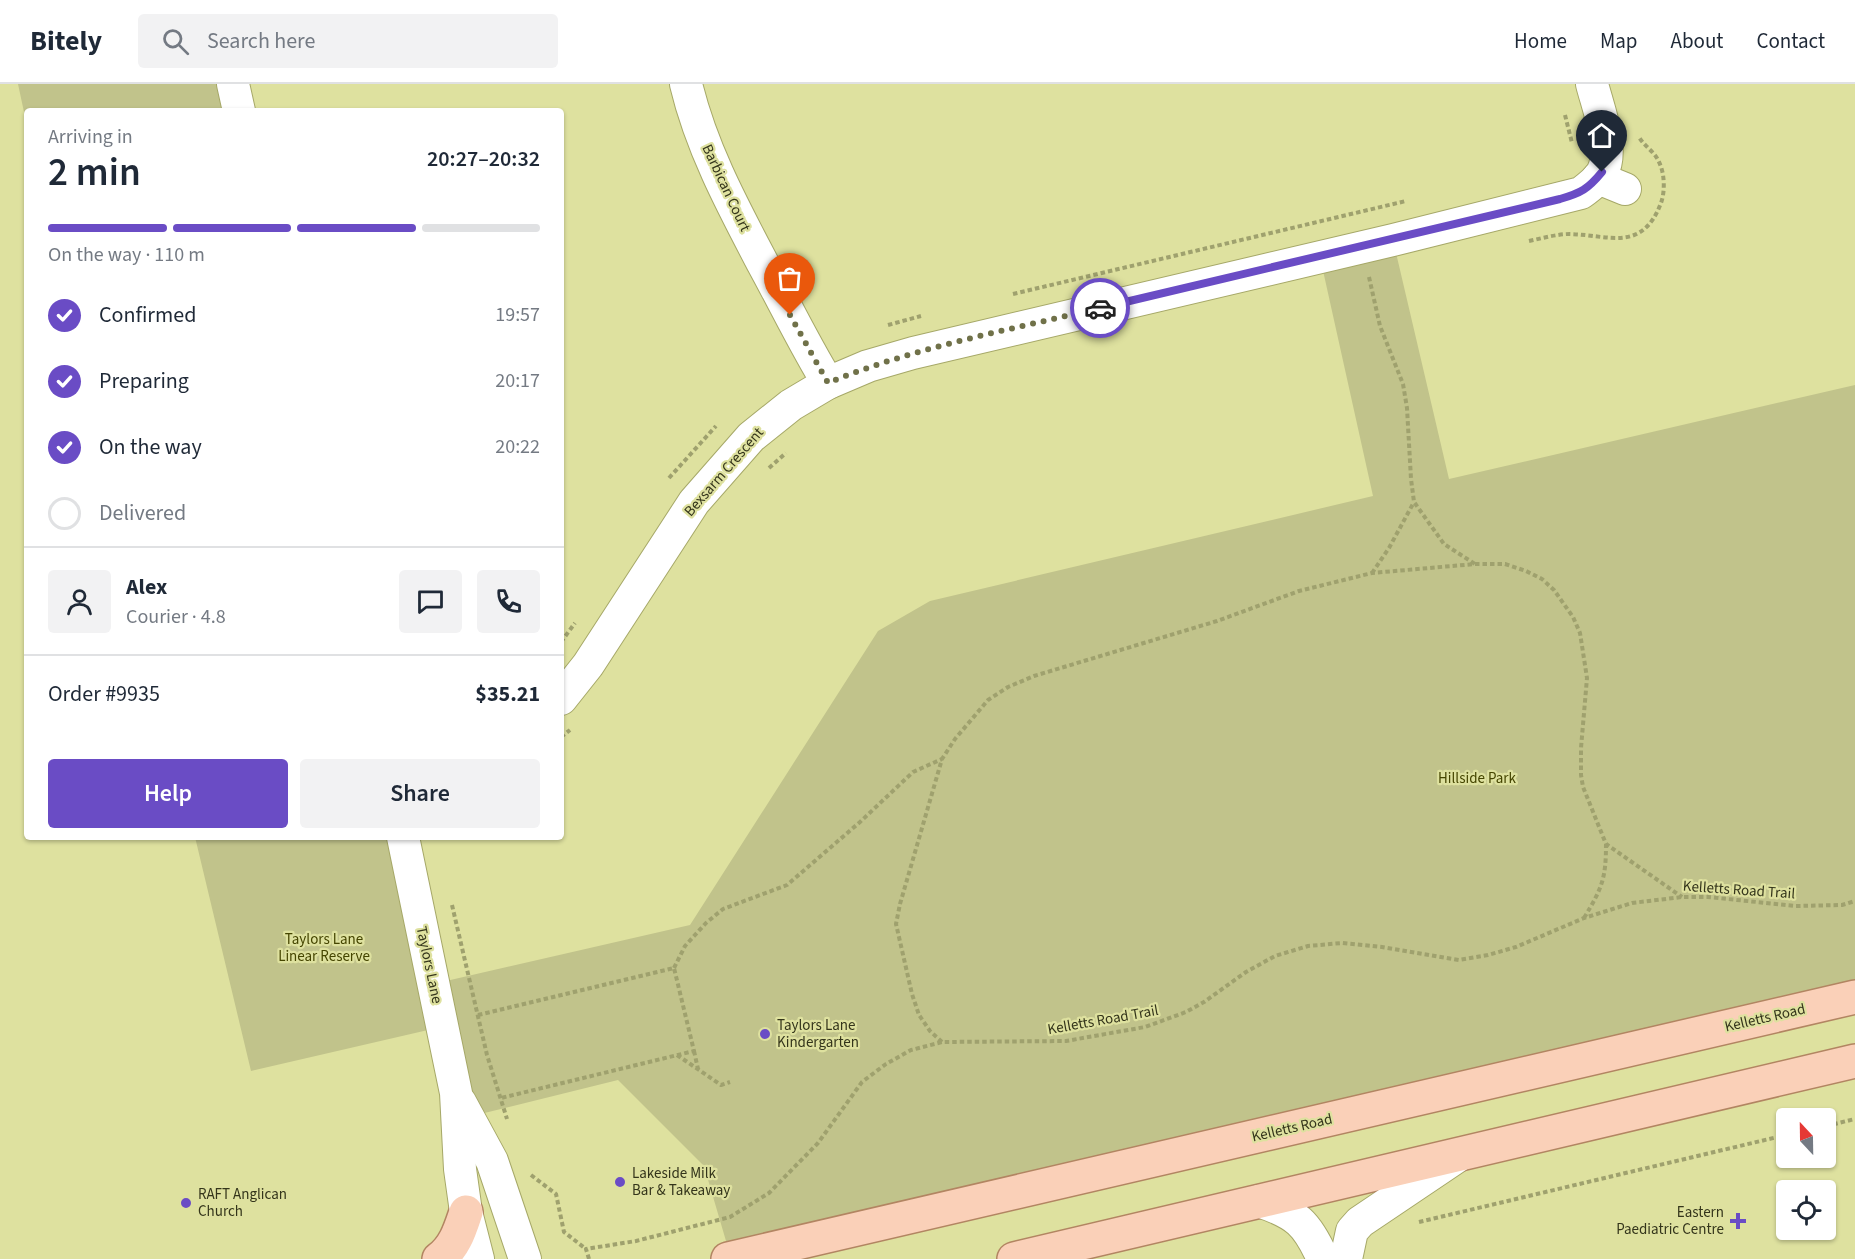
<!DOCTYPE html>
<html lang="en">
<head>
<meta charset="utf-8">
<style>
  :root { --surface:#fff; --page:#f2f2f3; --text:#1f2937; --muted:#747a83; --line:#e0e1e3; --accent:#6a4cc5 }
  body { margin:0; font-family:"Source Sans 3",sans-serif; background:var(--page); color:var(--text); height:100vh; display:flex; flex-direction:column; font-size:22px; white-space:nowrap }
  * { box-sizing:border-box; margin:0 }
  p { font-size:20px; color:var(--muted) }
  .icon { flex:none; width:33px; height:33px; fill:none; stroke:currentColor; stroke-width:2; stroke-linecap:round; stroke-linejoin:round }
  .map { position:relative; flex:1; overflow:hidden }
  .details { position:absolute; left:24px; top:24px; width:540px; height:732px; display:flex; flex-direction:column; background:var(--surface); border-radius:6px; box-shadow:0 2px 4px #0004 }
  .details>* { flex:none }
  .needle { width:39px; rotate:338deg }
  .controls { position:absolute; left:1776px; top:1024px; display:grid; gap:12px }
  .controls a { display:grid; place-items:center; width:60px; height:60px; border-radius:6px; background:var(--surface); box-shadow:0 2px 4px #0004; font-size:30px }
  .pin { position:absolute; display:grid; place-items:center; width:51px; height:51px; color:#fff; margin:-62px -26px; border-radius:50% 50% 50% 0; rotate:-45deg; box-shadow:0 0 6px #0007 }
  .pin .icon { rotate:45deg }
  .courier { position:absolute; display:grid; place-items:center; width:60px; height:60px; margin:-30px; border:4px solid #6a4cc5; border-radius:50%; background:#fff; color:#222; box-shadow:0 2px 8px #0007 }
  .head em { font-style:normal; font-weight:600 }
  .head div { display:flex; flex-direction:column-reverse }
  .head { display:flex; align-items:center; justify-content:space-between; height:102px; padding:0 24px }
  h1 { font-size:39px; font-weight:600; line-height:45px }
  .bar { display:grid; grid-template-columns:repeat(4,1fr); gap:9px 6px; align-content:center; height:72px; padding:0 24px }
  .bar i { height:8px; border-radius:4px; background:var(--line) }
  .bar .selected { background:var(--accent) }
  .bar p { grid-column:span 4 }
  .line { display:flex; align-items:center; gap:15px; padding:0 24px; border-top:2px solid var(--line) }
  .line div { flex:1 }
  .round { display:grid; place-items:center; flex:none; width:63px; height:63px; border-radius:6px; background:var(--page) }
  ol { padding:0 24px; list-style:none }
  li { display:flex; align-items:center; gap:18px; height:66px }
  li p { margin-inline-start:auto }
  li .icon { padding:6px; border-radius:50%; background:var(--accent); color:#fff; stroke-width:4 }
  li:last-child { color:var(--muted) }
  li i { width:33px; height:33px; border:3px solid var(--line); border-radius:50% }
  .button { display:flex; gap:12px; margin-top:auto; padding:12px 24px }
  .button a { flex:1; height:69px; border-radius:6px; background:var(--accent); color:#fff; font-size:24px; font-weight:600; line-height:69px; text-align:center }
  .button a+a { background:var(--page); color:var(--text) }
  header { display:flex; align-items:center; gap:36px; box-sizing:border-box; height:84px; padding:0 30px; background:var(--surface); border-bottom:2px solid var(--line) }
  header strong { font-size:28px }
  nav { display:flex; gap:33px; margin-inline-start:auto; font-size:21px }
  .search { width:420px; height:54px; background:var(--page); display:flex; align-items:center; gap:15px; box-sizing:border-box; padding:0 21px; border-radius:6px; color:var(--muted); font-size:22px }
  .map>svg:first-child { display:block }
  .green { fill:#c1c38b }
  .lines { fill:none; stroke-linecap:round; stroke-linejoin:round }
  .street-casing { stroke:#a6a868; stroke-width:34 }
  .primary-casing { stroke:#b28562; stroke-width:36 }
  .path { stroke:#9fa16e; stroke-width:4; stroke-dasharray:4.5 3; stroke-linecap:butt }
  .street { stroke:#fff; stroke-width:32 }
  .primary { stroke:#fad0b8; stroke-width:33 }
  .done { stroke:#707149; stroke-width:6; stroke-dasharray:0 10.8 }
  .route { stroke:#6a4cc5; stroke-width:8 }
  .poi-dot { fill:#6a4cc5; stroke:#dee19f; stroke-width:2 }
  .labels { text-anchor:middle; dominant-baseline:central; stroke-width:4.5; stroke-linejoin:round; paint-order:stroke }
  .street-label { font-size:15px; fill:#34351b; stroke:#dee19f }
  .park-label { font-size:15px; fill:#454500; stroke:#dee19f }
  .poi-label { font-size:15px; fill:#34351b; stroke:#dee19f; text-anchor:start }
</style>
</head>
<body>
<header>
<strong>Bitely</strong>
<div class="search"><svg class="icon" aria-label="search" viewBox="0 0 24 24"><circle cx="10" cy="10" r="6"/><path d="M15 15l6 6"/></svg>Search here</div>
<nav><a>Home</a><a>Map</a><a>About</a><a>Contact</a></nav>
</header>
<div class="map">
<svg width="1855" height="1175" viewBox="0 0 1855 1175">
  <rect width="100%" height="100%" fill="#dee19f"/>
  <!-- green -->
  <g class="green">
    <path d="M18,0H233L239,27H27V42Z"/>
    <path d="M1393,156L1449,395L1855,301V913L731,1174L704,1082L618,996L468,1033L441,943L251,987L195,753H403L433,900L690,841L878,547L930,517L1373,412L1320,173Z"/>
  </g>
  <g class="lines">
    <!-- street casing -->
    <g class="street-casing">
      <g id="street">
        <path d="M233,0L239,27"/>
        <path d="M686,0C701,63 732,121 762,178C784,218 804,260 828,299"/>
        <path d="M1598,94L1625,105"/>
        <path d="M561,615L588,581L694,418L751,353L791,321L828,299L868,282L913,269L1393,156L1581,109C1589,103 1597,97 1602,89C1615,66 1598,24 1592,0"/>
        <path d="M403,753L456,1009L460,1085L466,1128L478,1175"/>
        <path d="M460,1018L492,1077L525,1175"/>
        <path d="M1259,1117C1297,1130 1307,1139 1323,1175"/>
        <path d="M1346,1175L1352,1147L1360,1138L1458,1072"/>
      </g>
    </g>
    <!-- primary casing -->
    <g class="primary-casing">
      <g id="primary">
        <path d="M439,1175C455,1163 460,1146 466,1128"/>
        <path d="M728,1175L1855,913"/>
        <path d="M1014,1175L1855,977"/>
      </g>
    </g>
    <!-- path -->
    <g class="path">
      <path d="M1565,31L1572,59"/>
      <path d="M1529,157C1543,154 1557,150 1570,150C1609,151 1642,169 1661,119C1665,108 1665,90 1659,78C1655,68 1645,63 1639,53"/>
      <path d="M1369,193L1380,242L1403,300L1407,324L1411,395L1414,418L1444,460L1475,480"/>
      <path d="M1013,210L1406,117"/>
      <path d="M888,241L921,232"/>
      <path d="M769,384L786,369"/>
      <path d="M669,394L716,342"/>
      <path d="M1372,489L1389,464L1414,418"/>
      <path d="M561,558L575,539"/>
      <path d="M561,653L570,646"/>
      <path d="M452,821L487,971L507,1035"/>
      <path d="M1584,834C1602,804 1606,795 1606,760"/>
      <path d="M674,884L685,862L706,839L723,825L787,801L860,738L913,688L942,675"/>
      <path d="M478,931L674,884L694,967L501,1014"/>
      <path d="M942,958L930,947L919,931L912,910L896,840L900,820L942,675L955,655L988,616L1008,603L1034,592L1217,537L1299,507L1372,489L1475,480H1505L1526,487L1542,495L1554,506L1573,533L1580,549L1587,594L1581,664V691L1583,703L1606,760L1682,813"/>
      <path d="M694,967L698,985"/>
      <path d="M677,971L721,1001L730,998"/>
      <path d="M1826,1042L1855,1035"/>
      <path d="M531,1091L556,1110L564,1148L586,1165"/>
      <path d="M1419,1138L1786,1051"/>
      <path d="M589,1175L586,1165L636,1157L730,1133L769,1109L818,1059L862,998L886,980L911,966L942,958L1066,957L1145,943L1186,928L1204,918L1246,888L1275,872L1308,862L1342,859L1382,863L1459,876L1488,871L1516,863L1584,834L1632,819L1682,813H1708L1796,822L1842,821L1855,817"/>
    </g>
    <!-- street -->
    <use href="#street" class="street"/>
    <!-- primary -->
    <use href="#primary" class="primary"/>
  </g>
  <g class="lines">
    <!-- done -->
    <path class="done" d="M790,231L828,299C915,263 1009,246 1100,224"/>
    <!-- route -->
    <path class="route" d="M1100,224L1560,115C1581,109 1588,105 1602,88"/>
  </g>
  <!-- markers -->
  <g class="poi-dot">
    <circle cx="765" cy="950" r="6"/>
    <circle cx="620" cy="1098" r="6"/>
    <circle cx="186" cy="1119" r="6"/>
    <path d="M1735 1128h6v6h6v6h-6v6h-6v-6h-6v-6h6z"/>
  </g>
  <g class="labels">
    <!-- street labels -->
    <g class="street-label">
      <text transform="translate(726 104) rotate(65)">Barbican Court</text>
      <text transform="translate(724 388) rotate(-49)">Bexsarm Crescent</text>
      <text transform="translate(1739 806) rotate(4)">Kelletts Road Trail</text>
      <text transform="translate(429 881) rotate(78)">Taylors Lane</text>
      <text transform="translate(1765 934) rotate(-13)">Kelletts Road</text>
      <text transform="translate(1103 936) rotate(-10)">Kelletts Road Trail</text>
      <text transform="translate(1292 1044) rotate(-13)">Kelletts Road</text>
    </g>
    <!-- park labels -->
    <g class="park-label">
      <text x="1477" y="694">Hillside Park</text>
      <text x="324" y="855">Taylors Lane<tspan x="324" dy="17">Linear Reserve</tspan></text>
    </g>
    <!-- poi labels -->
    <g class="poi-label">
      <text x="777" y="941">Taylors Lane<tspan x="777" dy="17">Kindergarten</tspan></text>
      <text x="632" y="1089">Lakeside Milk<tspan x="632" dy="17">Bar &amp; Takeaway</tspan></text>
      <text x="198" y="1110">RAFT Anglican<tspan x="198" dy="17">Church</tspan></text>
      <text x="1724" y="1128" text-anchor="end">Eastern<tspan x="1724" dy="17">Paediatric Centre</tspan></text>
    </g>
  </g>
</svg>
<div class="controls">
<a><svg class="needle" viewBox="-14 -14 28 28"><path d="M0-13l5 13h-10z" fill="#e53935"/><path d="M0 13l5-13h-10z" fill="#747a83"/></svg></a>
<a><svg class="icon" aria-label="locate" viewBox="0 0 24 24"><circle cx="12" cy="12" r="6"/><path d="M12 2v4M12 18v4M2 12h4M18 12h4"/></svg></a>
</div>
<div class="pin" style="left:790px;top:231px;background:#ea580c"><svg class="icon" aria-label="bag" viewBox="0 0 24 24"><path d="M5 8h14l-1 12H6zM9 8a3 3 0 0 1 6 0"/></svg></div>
<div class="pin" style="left:1602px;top:88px;background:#1f2937"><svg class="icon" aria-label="home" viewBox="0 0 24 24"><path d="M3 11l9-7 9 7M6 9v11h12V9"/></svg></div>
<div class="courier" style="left:1100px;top:224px"><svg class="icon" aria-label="car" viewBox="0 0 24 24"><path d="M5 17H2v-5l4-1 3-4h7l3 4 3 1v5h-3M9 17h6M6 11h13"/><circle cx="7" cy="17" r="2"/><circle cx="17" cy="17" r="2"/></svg></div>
<section class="details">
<div class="head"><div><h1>2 min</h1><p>Arriving in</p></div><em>20:27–20:32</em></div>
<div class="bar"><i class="selected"></i><i class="selected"></i><i class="selected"></i><i></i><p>On the way · 110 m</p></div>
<ol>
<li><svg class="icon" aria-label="check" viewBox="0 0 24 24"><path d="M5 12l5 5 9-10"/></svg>Confirmed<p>19:57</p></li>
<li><svg class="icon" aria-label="check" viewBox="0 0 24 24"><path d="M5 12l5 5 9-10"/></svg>Preparing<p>20:17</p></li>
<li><svg class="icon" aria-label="check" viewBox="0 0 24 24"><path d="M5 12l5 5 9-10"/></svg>On the way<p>20:22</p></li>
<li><i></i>Delivered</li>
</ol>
<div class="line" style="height:108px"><a class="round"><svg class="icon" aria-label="person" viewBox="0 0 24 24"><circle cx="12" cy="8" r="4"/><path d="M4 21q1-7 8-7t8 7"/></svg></a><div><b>Alex</b><p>Courier · 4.8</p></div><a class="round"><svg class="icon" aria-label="chat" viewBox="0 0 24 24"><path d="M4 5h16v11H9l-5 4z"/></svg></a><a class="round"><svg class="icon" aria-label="phone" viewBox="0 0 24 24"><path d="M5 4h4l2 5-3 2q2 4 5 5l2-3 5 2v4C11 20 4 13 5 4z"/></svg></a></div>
<div class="line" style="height:78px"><div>Order #9935</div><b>$35.21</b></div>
<div class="button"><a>Help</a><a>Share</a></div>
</section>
</div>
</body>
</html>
